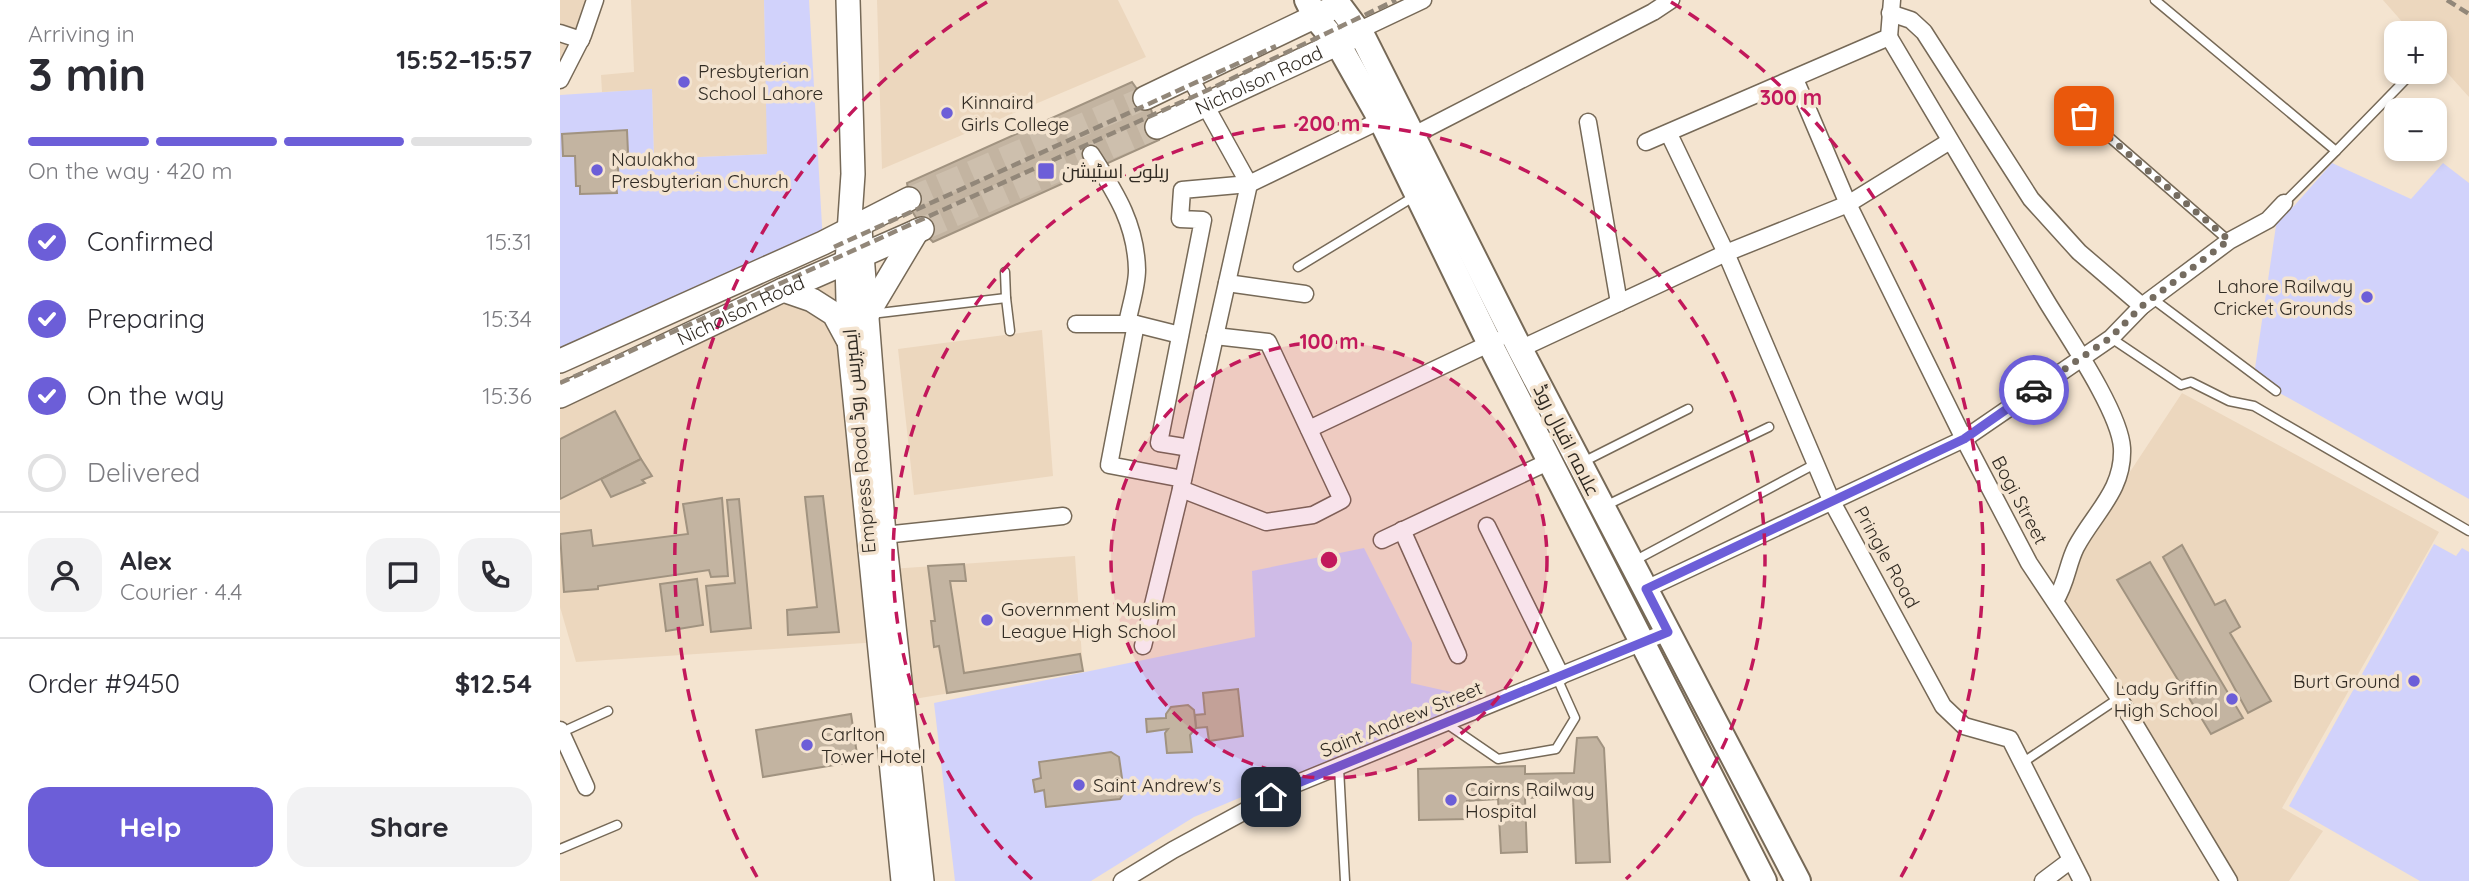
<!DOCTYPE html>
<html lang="en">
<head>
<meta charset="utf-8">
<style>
  :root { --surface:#fff; --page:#f2f2f3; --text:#2b2b33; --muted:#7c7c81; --line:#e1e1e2; --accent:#6c5ed8 }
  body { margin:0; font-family:Quicksand,Cairo,sans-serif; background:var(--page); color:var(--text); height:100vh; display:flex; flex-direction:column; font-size:26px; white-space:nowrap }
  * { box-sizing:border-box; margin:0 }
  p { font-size:23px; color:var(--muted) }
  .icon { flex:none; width:38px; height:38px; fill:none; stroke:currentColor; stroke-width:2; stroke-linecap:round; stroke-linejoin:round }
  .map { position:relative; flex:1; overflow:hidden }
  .details { display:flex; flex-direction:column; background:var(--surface); width:560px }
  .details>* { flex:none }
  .fabs { position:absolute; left:1824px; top:21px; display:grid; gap:14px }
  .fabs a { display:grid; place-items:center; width:63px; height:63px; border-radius:14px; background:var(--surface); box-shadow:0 4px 10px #0003; font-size:35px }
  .pin { position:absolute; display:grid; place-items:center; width:60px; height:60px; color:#fff; margin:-30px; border-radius:14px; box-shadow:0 4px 10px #0006 }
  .courier { position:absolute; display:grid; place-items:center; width:70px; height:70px; margin:-35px; border:5px solid #6c5ed8; border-radius:50%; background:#fff; color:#222; box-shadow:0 2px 9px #0007 }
  .summary em { font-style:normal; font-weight:700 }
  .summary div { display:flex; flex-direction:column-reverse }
  .summary { display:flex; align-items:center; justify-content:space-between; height:119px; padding:0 28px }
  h1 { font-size:46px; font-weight:700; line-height:52px }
  .bar { display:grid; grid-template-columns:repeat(4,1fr); gap:10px 7px; align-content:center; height:84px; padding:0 28px }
  .bar i { height:9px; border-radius:5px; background:var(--line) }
  .bar .active { background:var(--accent) }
  .bar p { grid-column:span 4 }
  .line { display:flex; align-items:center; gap:18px; padding:0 28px; border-top:2px solid var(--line) }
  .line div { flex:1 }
  .round { display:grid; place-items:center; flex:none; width:74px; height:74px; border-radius:21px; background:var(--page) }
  ol { padding:0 28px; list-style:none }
  li { display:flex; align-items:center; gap:21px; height:77px }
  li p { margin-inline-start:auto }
  li .icon { padding:7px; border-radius:50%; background:var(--accent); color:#fff; stroke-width:4 }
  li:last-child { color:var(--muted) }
  li i { width:38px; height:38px; border:4px solid var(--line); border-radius:50% }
  .action { display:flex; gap:14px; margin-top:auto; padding:14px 28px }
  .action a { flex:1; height:80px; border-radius:21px; background:var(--accent); color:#fff; font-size:28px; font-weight:700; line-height:80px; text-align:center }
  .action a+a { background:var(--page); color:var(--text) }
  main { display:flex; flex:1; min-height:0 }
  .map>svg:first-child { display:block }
  .built { fill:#ecd7be }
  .green { fill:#d1d2fb }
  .building { fill:#c3b4a1; stroke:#a19380; stroke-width:2 }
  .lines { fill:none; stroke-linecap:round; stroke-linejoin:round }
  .secondary-tunnel { stroke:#cdbfad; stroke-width:23; stroke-dasharray:23 11; stroke-linecap:butt }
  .service-casing { stroke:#766957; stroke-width:11 }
  .minor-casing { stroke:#766957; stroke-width:19 }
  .secondary-casing { stroke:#766957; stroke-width:26 }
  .primary-casing { stroke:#766957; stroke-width:28 }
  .service { stroke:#fff; stroke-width:8 }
  .minor { stroke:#fff; stroke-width:16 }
  .secondary { stroke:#fff; stroke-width:23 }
  .primary { stroke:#fff; stroke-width:24 }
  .rail { stroke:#928779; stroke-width:4.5; stroke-dasharray:10 5; stroke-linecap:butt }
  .done { stroke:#756c60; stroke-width:7; stroke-dasharray:0 12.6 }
  .route { stroke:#6c5ed8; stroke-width:9 }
  .ring { fill:none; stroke:#c2185b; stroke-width:3.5; stroke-dasharray:12 9 }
  .poi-dot { fill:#6c5ed8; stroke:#f4e4d0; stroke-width:2.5 }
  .labels { text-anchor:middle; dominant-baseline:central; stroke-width:7; stroke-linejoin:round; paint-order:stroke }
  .poi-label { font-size:19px; fill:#312b23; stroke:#f4e4d0; text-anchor:start }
  .street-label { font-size:19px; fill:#312b23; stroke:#f4e4d0 }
  .centre { fill:#c2185b; stroke:#f4e4d0; stroke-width:3.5 }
  .ring-label { font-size:21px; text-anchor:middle; font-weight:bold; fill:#c2185b; stroke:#f4e4d0; stroke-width:7; stroke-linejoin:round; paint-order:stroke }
</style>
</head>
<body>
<main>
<section class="details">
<div class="summary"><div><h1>3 min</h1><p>Arriving in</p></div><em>15:52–15:57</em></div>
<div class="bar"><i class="active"></i><i class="active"></i><i class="active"></i><i></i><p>On the way · 420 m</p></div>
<ol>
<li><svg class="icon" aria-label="check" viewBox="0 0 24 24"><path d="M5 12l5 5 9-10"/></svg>Confirmed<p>15:31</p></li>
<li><svg class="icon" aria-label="check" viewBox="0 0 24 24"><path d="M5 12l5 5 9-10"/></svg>Preparing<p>15:34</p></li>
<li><svg class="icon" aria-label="check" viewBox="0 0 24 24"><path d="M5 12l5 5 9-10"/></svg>On the way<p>15:36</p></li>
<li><i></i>Delivered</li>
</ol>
<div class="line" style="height:126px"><a class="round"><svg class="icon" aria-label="person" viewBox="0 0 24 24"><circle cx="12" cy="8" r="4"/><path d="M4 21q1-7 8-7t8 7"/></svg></a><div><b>Alex</b><p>Courier · 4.4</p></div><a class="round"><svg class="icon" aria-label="chat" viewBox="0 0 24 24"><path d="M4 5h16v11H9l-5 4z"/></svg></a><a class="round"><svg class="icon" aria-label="phone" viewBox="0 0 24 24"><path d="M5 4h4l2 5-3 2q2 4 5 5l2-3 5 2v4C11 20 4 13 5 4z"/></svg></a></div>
<div class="line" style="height:91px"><div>Order #9450</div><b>$12.54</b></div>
<div class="action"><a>Help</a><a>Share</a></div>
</section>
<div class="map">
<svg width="1909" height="881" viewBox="0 0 1909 881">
  <rect width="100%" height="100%" fill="#f4e4d0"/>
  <!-- built -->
  <g class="built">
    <path d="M0,0H35L0,80Z"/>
    <path d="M71,0H204L208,154L94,159L92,90L42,92L41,75L74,72Z"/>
    <path d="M317,0H558L586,57L322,169Z"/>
    <path d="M1823,0H1909V97L1874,58V33H1852Z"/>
    <path d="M303,255L331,569L515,556L523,671L342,701L335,641L16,662L0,607V388Z"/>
    <path d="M482,330L493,476L354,495L338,349Z"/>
    <path d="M1622,393L1879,532L1722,808L1763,831L1729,881H1676L1492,590Z"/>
  </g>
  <!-- green -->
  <g class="green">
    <path d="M204,0H249L263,243L0,361V95L92,89L94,159L207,154Z"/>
    <path d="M1772,163L1851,199L1883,163L1909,183V499L1716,391L1694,375L1717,219L1734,206Z"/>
    <path d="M1874,544L1896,556L1902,548L1909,552V881H1860L1729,806Z"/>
    <path d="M804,548L852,643L851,683L909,696L913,707L729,777L634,817L531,881H395L374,703L695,637L692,571Z"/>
  </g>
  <!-- building -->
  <g class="building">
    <path d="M572,82L591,109L599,140L373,242L367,236L352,211L347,183Z"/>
    <path d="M67,130L68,153H57L59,183L56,184L57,193L20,194V186H16L15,156H3L2,134Z"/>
    <path d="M55,411L81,459L0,499V439Z"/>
    <path d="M81,459L92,476L82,480L85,483L51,497L41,479Z"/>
    <path d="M263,496L279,632L228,635L227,610L257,607L245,497Z"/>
    <path d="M162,498L168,576L151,577L149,570L38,586V589L4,592L0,534L31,530L33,546L128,534L123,504Z"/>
    <path d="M179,499L191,628L151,632L146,586L175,583L167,500Z"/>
    <path d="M1622,545L1655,605L1665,600L1680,627L1670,633L1711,701L1688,713L1603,557Z"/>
    <path d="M1590,562L1683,718L1651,734L1557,580Z"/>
    <path d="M404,564L406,581H390L404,673L520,654L523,671L387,693L379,646L374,647L371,621H375L368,566Z"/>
    <path d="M137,579L143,625L106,631L100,584Z"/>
    <path d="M678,689L683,736L649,741L647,727L636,728L635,715L645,714L643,693Z"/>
    <path d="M628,705L634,710L636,728L630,735L632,752L607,753L605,733L608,729L587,732L586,719L606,718V714L611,707Z"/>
    <path d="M291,714L298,761L203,777L196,730Z"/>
    <path d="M1037,737L1044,748L1050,862L1016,863L1013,796L965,798L967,852L941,853L938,799L907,801L909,819L859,820L858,769L965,766V774L1014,773L1017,738Z"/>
    <path d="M551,752L559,757L564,792L560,799L486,807L484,790L475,792L473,780L481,778L479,762Z"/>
  </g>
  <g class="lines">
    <!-- secondary-tunnel -->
    <g class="secondary-tunnel">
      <path d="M349,199L585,98"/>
      <path d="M362,229L597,127"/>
    </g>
    <!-- service casing -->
    <g class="service-casing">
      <g id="service">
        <path d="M1595,0L1776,151L1724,203"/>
        <path d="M1874,50L1880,45"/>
        <path d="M1504,98L1669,241"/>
        <path d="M1776,151L1853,72"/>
        <path d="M738,267L855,196"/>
        <path d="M445,272L446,298"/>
        <path d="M1593,299L1716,391"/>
        <path d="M311,314L446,298L450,331"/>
        <path d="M1551,338L1621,385L1631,382L1669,401L1694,406L1909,531"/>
        <path d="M1021,463L1128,409"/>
        <path d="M1045,506L1209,427"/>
        <path d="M1074,561L1255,464"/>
        <path d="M887,724L938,759L996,749L1015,718L997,678"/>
        <path d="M0,733L48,711"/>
        <path d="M1462,763L1559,698"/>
        <path d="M779,768L785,881"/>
        <path d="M0,849L57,825"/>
      </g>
    </g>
    <!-- minor casing -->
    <g class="minor-casing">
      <g id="minor">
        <path d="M1330,13L1351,20L1364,32L1471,199L1519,252L1582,306"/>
        <path d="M0,33L21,40"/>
        <path d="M800,33L806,27L863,0"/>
        <path d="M1329,37C1381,125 1434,214 1487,302C1507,335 1560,412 1562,448C1564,490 1534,513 1516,547C1507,565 1507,582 1495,601"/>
        <path d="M1235,79L1288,204L1404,439L1469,563L1559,698L1669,881"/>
        <path d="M0,80L23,35L35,0"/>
        <path d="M1028,122L1059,303"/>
        <path d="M1109,134L1166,253L1271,500L1383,706L1404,726L1450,739L1522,881"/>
        <path d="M854,135L1093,12L1111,0"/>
        <path d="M1086,142L1329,37L1332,0"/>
        <path d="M531,154C555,192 576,223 577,270C577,287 570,307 567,324"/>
        <path d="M667,283L745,294"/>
        <path d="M516,324H576L620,335"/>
        <path d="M576,324L549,465L623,479"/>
        <path d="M960,349L1166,253L1288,204L1390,141"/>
        <path d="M749,429L937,340"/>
        <path d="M630,448L599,443L643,220L620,219L622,190L689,184L821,120"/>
        <path d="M621,489L706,522L753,515L782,500L708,342L655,336"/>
        <path d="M927,526L1001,676"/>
        <path d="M842,530L898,655"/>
        <path d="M324,535L503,516"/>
        <path d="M822,540L990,461"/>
        <path d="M1086,589L1404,439L1551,338L1582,306L1669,241L1708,220L1724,203"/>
        <path d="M583,646L621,489L689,184L629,76"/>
        <path d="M0,730L26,787"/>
        <path d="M562,881L613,850L733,785L1107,632"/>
        <path d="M1483,881L1511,860"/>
      </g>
    </g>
    <!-- secondary casing -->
    <g class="secondary-casing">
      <g id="secondary">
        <path d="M288,0L293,174L287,262L289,340L343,881"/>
        <path d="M585,98L779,5"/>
        <path id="s1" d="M597,127L794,36"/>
        <path d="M300,229L324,535L362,881"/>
        <path d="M223,290L252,300L274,314L287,338"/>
        <path d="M308,313L357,231"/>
        <path d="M0,361L263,243L349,199"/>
        <path id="s2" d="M0,396L223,290L362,229"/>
      </g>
    </g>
    <!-- primary casing -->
    <g class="primary-casing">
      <g id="primary">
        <path d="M747,0L756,18L778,44L821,120L930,344L1204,881"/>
        <path d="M775,0L804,39L960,349L1238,881"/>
      </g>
    </g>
    <!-- service -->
    <use href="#service" class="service"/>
    <!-- minor -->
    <use href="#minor" class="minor"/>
    <!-- secondary -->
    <use href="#secondary" class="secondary"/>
    <!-- primary -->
    <use href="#primary" class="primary"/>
    <!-- rail -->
    <g class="rail">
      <path d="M1887,0L1909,14"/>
      <path d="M274,247L716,46"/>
      <path d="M0,383L648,90L836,0"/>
    </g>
  </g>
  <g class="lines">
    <!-- done -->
    <path class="done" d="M1474,390L1550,338L1582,306L1669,240L1524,116"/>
    <!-- route -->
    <path class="route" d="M711,797L733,785L1108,632L1086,589L1404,439L1474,390"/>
  </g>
  <!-- distance rings -->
  <circle cx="769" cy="560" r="218" fill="#c2185b" fill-opacity=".12"/>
  <g class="ring">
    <circle cx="769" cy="560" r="218"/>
    <path d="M472 879A436 436 0 1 1 1066 879"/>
    <path d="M197 877A654 654 0 0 1 427 2M1111 2A654 654 0 0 1 1341 877"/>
  </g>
  <!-- markers -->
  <g class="poi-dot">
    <circle cx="124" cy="82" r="7"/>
    <circle cx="387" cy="113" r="7"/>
    <circle cx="37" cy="170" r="7"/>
    <rect x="477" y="162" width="18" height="18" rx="3.5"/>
    <circle cx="1807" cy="297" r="7"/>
    <circle cx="427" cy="620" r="7"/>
    <circle cx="1854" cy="681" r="7"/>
    <circle cx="1672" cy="699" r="7"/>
    <circle cx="247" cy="745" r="7"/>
    <circle cx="519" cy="785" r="7"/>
    <circle cx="891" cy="800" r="7"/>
  </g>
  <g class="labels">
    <!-- poi labels -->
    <g class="poi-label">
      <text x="138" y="71">Presbyterian<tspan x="138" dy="22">School Lahore</tspan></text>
      <text x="401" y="102">Kinnaird<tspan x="401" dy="22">Girls College</tspan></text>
      <text x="51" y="159">Naulakha<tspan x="51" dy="22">Presbyterian Church</tspan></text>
      <text x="502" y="171">ریلوے اسٹیشن</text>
      <text x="1793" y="286" text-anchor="end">Lahore Railway<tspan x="1793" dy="22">Cricket Grounds</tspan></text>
      <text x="441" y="609">Government Muslim<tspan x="441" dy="22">League High School</tspan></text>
      <text x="1840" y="681" text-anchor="end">Burt Ground</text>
      <text x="1658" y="688" text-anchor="end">Lady Griffin<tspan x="1658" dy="22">High School</tspan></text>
      <text x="261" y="734">Carlton<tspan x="261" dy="22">Tower Hotel</tspan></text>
      <text x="533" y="785">Saint Andrew's</text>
      <text x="905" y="789">Cairns Railway<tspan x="905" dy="22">Hospital</tspan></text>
    </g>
    <!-- street labels -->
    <g class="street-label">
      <text stroke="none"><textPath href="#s1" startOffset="112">Nicholson Road</textPath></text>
      <text stroke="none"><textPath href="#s2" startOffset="200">Nicholson Road</textPath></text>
      <text transform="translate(1007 440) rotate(63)">علامہ اقبال روڈ</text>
      <text transform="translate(299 441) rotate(-95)">Empress Road ایمپریس روڈ</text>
      <text transform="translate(1460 500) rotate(62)">Bogi Street</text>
      <text transform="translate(1327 557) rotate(61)">Pringle Road</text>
      <text transform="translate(841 719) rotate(-22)">Saint Andrew Street</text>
    </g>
  </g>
  <circle cx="769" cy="560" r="10" class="centre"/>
  <g class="ring-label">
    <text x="1231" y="105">300 m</text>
    <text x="769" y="131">200 m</text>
    <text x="769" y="349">100 m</text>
  </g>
</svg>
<div class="fabs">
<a>+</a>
<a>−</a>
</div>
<div class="pin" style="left:1524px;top:116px;background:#ea580c"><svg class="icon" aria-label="bag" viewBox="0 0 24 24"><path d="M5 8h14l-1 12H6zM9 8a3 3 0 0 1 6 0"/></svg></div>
<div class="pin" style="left:711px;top:797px;background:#1f2937"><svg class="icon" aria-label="home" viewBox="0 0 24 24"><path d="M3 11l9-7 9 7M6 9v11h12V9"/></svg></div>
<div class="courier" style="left:1474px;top:390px"><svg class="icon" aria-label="car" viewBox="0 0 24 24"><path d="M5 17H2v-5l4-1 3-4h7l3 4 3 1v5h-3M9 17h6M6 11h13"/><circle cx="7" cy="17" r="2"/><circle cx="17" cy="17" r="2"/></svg></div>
</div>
</main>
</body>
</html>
